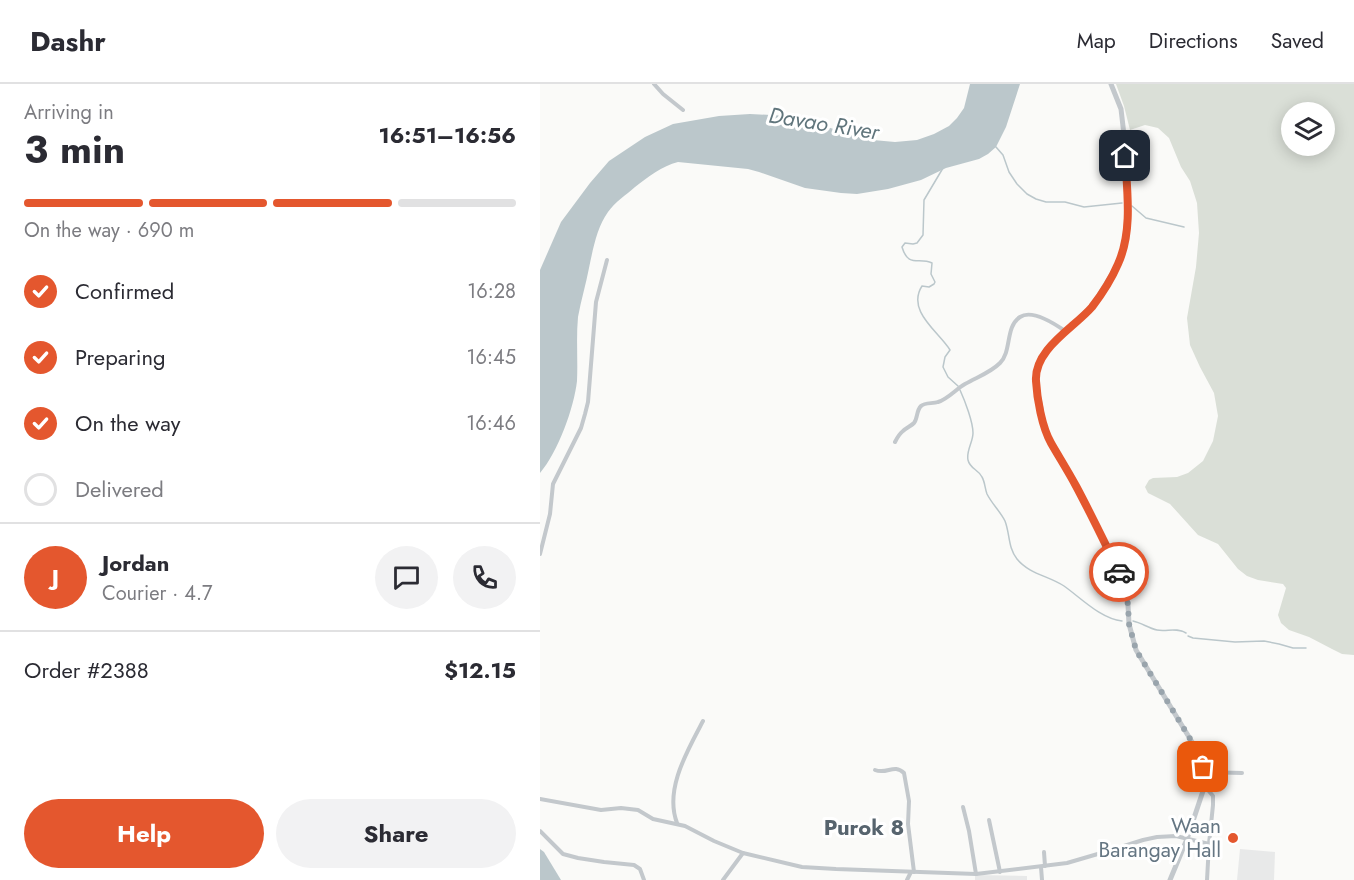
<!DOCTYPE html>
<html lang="en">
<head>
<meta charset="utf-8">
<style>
  :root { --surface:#fff; --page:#f2f2f3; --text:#2b2b33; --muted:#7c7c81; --line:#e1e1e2; --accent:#e4572e }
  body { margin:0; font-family:Jost,sans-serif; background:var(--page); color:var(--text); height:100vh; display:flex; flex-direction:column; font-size:22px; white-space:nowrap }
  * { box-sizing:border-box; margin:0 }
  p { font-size:20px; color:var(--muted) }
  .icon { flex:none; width:33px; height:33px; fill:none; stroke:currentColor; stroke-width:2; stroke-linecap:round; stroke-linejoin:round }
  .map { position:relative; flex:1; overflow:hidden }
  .details { display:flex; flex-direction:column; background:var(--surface); width:540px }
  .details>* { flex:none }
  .controls { position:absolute; left:741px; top:18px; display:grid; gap:12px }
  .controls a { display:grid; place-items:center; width:54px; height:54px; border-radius:50%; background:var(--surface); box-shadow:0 3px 15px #0003; font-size:30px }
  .pin { position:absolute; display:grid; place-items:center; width:51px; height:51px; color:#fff; margin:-26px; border-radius:12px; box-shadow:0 3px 9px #0006 }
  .courier { position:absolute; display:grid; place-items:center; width:60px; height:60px; margin:-30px; border:4px solid #e4572e; border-radius:50%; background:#fff; color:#222; box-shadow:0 2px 8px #0007 }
  .headline em { font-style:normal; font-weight:700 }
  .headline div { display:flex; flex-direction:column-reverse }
  .headline { display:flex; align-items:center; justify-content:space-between; height:102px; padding:0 24px }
  h1 { font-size:39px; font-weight:700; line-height:45px }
  .bar { display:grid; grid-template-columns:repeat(4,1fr); gap:9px 6px; align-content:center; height:72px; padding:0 24px }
  .bar i { height:8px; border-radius:4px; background:var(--line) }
  .bar .current { background:var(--accent) }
  .bar p { grid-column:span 4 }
  .line { display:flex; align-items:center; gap:15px; padding:0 24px; border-top:2px solid var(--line) }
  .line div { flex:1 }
  .round { display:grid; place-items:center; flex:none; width:63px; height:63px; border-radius:32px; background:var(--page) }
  ol { padding:0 24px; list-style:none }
  li { display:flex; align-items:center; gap:18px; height:66px }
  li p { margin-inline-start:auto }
  li .icon { padding:6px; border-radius:50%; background:var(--accent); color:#fff; stroke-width:4 }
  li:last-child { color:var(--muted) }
  li i { width:33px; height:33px; border:3px solid var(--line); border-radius:50% }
  .cta { display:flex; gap:12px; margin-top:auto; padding:12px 24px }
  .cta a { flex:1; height:69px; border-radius:36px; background:var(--accent); color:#fff; font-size:24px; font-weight:700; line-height:69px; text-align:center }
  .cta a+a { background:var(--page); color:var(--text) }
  header { display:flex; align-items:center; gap:36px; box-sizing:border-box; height:84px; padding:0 30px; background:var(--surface); border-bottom:2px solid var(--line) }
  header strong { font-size:28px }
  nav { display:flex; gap:33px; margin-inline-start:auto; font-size:21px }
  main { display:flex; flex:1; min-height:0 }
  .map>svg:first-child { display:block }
  .built { fill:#e8e9e9 }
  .green { fill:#dadfd7; fill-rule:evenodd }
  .water { fill:#bbc7cb }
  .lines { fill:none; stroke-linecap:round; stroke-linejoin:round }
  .stream { stroke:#bbc7cb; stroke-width:1.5 }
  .minor { stroke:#c3c8cc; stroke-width:4 }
  .tertiary { stroke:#c3c8cc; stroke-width:5 }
  .done { stroke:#99a4ac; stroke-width:6; stroke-dasharray:0 10.8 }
  .route { stroke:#e4572e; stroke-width:8 }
  .poi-dot { fill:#e4572e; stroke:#fff; stroke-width:2 }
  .labels { text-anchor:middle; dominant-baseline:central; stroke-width:6; stroke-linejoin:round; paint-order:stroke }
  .poi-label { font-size:21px; fill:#657683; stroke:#fff; text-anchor:end }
  .water-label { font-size:22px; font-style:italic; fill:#60757c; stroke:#fff }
  .neighbourhood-label { font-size:22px; font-weight:bold; fill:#57646e; stroke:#fff }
</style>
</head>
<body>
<header>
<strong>Dashr</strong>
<nav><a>Map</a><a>Directions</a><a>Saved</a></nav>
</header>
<main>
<section class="details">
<div class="headline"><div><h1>3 min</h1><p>Arriving in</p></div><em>16:51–16:56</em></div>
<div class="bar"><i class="current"></i><i class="current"></i><i class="current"></i><i></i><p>On the way · 690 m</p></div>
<ol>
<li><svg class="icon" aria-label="check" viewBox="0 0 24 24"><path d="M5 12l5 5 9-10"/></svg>Confirmed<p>16:28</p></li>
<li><svg class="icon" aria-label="check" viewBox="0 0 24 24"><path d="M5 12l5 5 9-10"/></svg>Preparing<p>16:45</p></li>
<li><svg class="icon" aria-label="check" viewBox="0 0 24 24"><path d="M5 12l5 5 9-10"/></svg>On the way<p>16:46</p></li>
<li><i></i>Delivered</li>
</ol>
<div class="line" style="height:108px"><b class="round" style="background:var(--accent);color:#fff">J</b><div><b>Jordan</b><p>Courier · 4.7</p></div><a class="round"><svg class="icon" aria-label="chat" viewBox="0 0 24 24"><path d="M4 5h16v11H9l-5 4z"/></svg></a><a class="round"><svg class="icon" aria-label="phone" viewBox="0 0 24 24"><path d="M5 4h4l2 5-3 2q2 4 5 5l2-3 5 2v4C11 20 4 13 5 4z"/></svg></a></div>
<div class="line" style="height:78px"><div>Order #2388</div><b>$12.15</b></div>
<div class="cta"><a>Help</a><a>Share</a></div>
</section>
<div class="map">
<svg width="814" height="796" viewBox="0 0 814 796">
  <rect width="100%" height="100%" fill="#fafaf8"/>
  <!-- built -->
  <g class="built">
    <path d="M700,765L735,768L734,796H697Z"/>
    <path d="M435,791L487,792V796H435Z"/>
  </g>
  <!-- green -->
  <path class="green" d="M576,0H814V571L802,570L792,565L769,553L749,546L741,539L738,531L746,504L743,500L718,496L707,492L698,485L678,460L658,451L630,420L608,409L605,403L609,396L613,394L637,393L648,389L663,377L673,357L678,332L674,309L660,283L650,261L647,234L656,183L659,149L657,119L650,97L641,83L629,54L618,44L605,41L590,46L584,22ZM752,28H784V62H752Z"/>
  <!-- water -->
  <g class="water">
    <path d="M430,0H480L466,43L456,63L448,70L439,75L406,84L381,96L348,105L317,110L301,109L265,104L219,88L208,85L138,78C122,82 108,93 95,103C86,111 75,118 68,128C57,143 53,165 49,184C46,200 41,216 38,233C36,254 38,275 37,297C34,324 18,368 0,389V186L21,138L50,99L69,77L105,53L133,40L179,32L210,30L250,32L264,35L314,52L333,56L355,58L377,56L394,50L409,42L417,34L424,24Z"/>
    <path d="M0,765L4,768L21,796H0Z"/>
  </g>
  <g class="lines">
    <!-- stream -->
    <g class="stream">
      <path d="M456,63L463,71L469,88L477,100L487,110L496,115L506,118H525L544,123L582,119"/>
      <path d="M403,84L384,116L383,151L377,159L373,160L365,159L362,163C368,184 379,173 392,179L391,190L395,198L394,200L389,203L382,202C366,227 399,248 410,266L405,273L403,283L408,293L418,302"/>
      <path d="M592,122L606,134L644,143"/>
      <path d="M420,306C425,317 433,338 433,349C433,358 426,367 428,376C430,385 438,385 442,393C445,398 445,405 447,410C452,420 460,427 465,437C470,450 468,464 477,475C489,490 509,492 524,502C541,514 561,535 582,537"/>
      <path d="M593,537C602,539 608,544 617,546C627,548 636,543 646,549"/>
      <path d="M648,552L653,554L695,558L724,557L739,560L753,564H766"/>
    </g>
    <!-- minor -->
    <g class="minor">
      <path d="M114,0L123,10L143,26"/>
      <path d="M355,358C357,354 359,350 363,347C366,344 371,342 374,339C378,334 376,327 381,322C385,318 393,320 398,318C408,315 416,305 425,300C437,293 450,289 460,279C472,267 465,243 480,233C492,225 515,240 525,247"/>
      <path d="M0,470L10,430L13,400L41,344L45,330L48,318L56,218L67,176"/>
      <path d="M335,686C347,691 354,679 364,689L369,717L368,740L374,788"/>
      <path d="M663,688L702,689"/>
      <path d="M664,704L668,706L673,712V721L669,760L667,796"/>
      <path d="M0,715L61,726L81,724L98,726L113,735L145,742L174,757L203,769L262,783L296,785L436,790L527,779L568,767L603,756L617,753L636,752L669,760"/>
      <path d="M423,723L429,747L436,790"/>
      <path d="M449,736L460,788"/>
      <path d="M137,739C124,705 148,666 163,637"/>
      <path d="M0,747L23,770L38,774L64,778L94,781L100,785L104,796"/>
      <path d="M504,768L505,782"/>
      <path d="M501,783L502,796"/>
      <path d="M183,796L203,769"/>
      <path d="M367,796L371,788"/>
    </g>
    <!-- tertiary -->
    <path class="tertiary" d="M571,0L581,25L584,51L587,123L586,153L584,164L578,180L553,221L517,256L502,273L498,282L496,297L505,347L510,358L530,391L558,443L585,504L588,521L589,540L596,566L652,658L660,673L663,688L664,704L647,755L630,796"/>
  </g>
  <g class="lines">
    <!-- done -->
    <path class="done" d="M579,488L585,504L588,521L589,540L596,566L652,658L660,673L663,683"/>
    <!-- route -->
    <path class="route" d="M579,488C565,459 551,430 536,402C528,387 519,373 511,359C502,343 497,315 496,297C494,265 534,244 552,223C562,210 572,194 578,180C593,147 587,106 585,72"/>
  </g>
  <!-- markers -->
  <circle class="poi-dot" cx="693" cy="754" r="6"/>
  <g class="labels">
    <!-- poi labels -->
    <g class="poi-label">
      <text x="681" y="742">Waan<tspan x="681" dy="24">Barangay Hall</tspan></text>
    </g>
    <!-- water labels -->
    <g class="water-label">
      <text transform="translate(284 39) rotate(9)">Davao River</text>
    </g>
    <!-- neighbourhood labels -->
    <g class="neighbourhood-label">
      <text x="324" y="743">Purok 8</text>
    </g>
  </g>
</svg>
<div class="controls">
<a><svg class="icon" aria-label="layers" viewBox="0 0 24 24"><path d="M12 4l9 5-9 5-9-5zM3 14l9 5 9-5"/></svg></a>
</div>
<div class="pin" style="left:663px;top:683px;background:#ea580c"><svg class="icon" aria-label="bag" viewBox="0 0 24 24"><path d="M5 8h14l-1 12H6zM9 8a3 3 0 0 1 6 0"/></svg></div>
<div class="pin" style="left:585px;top:72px;background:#1f2937"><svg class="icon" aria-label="home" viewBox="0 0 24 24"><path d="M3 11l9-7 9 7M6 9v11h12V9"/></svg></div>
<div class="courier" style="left:579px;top:488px"><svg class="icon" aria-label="car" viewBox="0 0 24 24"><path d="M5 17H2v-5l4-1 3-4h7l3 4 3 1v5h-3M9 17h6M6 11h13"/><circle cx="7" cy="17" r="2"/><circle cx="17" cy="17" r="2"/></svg></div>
</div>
</main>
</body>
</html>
